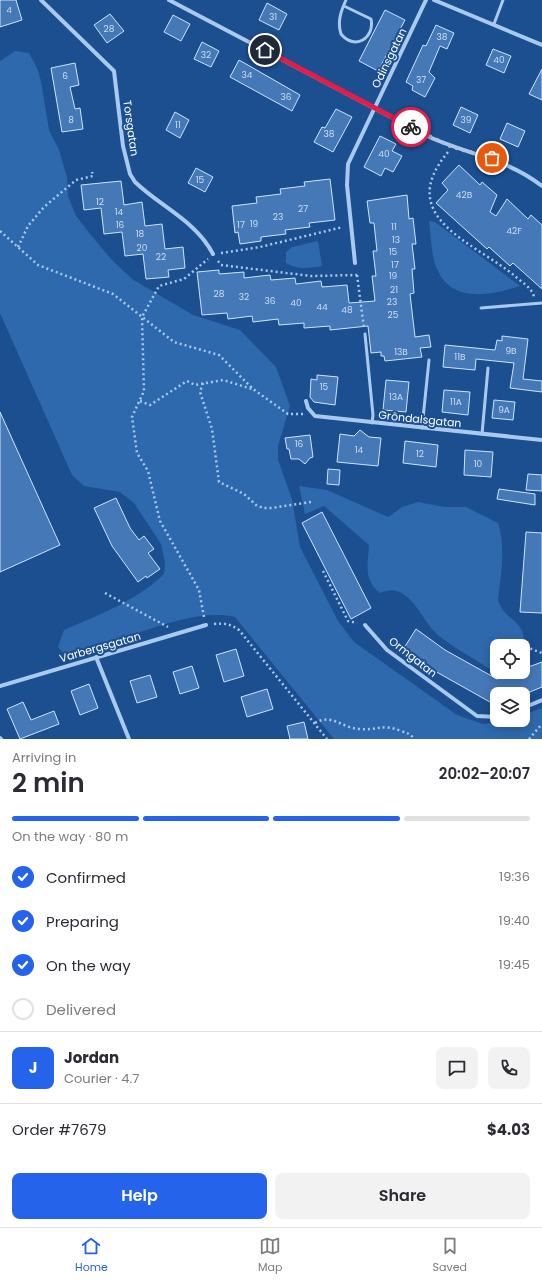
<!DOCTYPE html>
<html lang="en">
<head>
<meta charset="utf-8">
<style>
  :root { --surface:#fff; --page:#f2f2f3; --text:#2b2b33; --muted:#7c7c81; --line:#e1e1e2; --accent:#2563eb }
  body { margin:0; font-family:Poppins,sans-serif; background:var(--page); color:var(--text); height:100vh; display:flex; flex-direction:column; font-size:15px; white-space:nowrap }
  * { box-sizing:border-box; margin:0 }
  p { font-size:13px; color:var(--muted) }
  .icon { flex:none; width:22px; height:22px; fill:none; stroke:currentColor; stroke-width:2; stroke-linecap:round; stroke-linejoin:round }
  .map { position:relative; height:739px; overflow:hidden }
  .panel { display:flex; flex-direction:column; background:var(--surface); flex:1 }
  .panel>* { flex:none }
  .tools { position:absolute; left:490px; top:639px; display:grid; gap:8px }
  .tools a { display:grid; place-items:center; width:40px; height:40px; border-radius:8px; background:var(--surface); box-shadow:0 2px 10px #0003; font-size:20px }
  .pin { position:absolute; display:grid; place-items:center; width:34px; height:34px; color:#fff; margin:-17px; border:2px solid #fff; border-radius:50%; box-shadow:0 1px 4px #0007 }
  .courier { position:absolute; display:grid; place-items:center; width:40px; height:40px; margin:-20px; border:3px solid #e11d48; border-radius:50%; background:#fff; color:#222; box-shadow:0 1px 5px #0007 }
  .summary em { font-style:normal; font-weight:600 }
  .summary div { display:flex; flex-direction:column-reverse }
  .summary { display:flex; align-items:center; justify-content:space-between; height:68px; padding:0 12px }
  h1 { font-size:26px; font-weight:600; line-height:30px }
  .bar { display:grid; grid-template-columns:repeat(4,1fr); gap:6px 4px; align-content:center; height:48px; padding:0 12px }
  .bar i { height:5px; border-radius:3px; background:var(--line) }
  .bar .current { background:var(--accent) }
  .bar p { grid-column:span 4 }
  .line { display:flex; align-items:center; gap:10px; padding:0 12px; border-top:1px solid var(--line) }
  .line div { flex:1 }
  .round { display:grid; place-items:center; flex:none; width:42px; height:42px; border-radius:8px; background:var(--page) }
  ol { padding:0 12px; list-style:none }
  li { display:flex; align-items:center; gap:12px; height:44px }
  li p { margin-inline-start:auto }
  li .icon { padding:4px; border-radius:50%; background:var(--accent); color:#fff; stroke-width:4 }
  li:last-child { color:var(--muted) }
  li i { width:22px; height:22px; border:2px solid var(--line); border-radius:50% }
  .action { display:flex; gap:8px; margin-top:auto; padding:8px 12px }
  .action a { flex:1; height:46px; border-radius:8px; background:var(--accent); color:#fff; font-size:16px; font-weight:600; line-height:46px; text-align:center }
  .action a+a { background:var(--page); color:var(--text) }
  .menu { display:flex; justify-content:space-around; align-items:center; height:56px; border-top:1px solid var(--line); background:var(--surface); font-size:11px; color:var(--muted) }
  .menu a { display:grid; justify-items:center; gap:2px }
  .menu .current { color:var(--accent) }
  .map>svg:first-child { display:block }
  .green { fill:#2e69ad }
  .building { fill:#4478b7; stroke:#cfe3fa }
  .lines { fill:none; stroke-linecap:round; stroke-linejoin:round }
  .path { stroke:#a9c9ee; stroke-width:2.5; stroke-dasharray:2 3; stroke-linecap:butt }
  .lane { stroke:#a9c9ee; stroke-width:3 }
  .street { stroke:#a9c9ee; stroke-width:4 }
  .done { stroke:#afc1d8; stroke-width:4; stroke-dasharray:0 7.2 }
  .route { stroke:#e11d48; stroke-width:5 }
  .labels { text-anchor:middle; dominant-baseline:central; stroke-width:4; stroke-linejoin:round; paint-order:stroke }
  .number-label { font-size:9px; fill:#d0dded }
  .street-label { font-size:11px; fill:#fff; stroke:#1b4f8f }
</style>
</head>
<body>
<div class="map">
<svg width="542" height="739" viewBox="0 0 542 739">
  <rect width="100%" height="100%" fill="#1b4f8f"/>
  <!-- green -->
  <g class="green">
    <path d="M15,51L29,53L37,68L41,81L49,130L59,150L67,177L68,196L76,216L90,234L111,259L132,279L193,315L240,330L276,367L290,406L278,446V460L292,499L300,547L338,621L354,642L457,715L483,724L523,720V715L542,708V739H334L235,617C191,606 114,643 71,659L66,656L58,647L64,630C100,614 135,602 164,574L165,562L161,544L134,503L120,492L84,486L72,475L0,313V61Z"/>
    <path d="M429,221L435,222L520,286C494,294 455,304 439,273C431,259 431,237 429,221Z"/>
    <path d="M318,241L322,266C310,268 297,270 286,263V252L292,247Z"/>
    <path d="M299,486L327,490L388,517L402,507L418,502L445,507H466L498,523C506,548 501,574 498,599C502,621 529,619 523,648V646H497V670L488,668C472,657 454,648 439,636C421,622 410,579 380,593C363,580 368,564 369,545L324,506L305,514Z"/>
  </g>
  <!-- building -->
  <g class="building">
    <path d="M0,0H16L22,20L0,27Z"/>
    <path d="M267,3L287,14L279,30L259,20Z"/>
    <path d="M385,10L405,20L378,71L359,61Z"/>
    <path d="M110,14L124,31L107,43L94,25Z"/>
    <path d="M173,15L190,24L181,41L164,32Z"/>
    <path d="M436,25L454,33L447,49L440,46L429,72L435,78L425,97L412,90L413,86L406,82L423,45L426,46Z"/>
    <path d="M202,42L219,51L211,67L194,59Z"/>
    <path d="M493,49L511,56L504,73L486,65Z"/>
    <path d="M239,60L300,95L292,111L230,77Z"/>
    <path d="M75,63L79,85L70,87L75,109L80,108L83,129L62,132L51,68Z"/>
    <path d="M542,69V100L529,94Z"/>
    <path d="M461,107L478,115L470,133L453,125Z"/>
    <path d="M336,109L352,117L333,152L314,142L322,127L325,128Z"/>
    <path d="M175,112L189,120L180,138L166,130Z"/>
    <path d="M507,123L525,131L518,147L500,139Z"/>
    <path d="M380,136L396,144L392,151L402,156L393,172L385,168L381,176L364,167Z"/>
    <path d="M459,165L480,185L482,182L497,195L490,212L496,216L507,199L528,219L531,215L542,225V289L513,263L510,266L489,247L487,249L436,203L448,190L442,183Z"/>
    <path d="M196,168L213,177L205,192L188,183Z"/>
    <path d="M330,179L335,220L309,223L310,227L285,230L286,234L261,237V241L240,244L238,232L235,233L232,206L257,203L256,197L281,194L280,189L305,186L304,182Z"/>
    <path d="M121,181L124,205L142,202L145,226L162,224L165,249L183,247L185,268L168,270L169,277L146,279L143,254L125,256L122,232L104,234L101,208L84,210L81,185Z"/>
    <path d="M407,195L409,219L413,218L416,244H412L415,269H412L414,293L410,294L415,337L429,335L431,347L420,348L422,357L385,361L384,356H381V352L371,353L368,326L330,330V326L304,328V323L279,325L278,319L253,322L252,316L228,319L227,313L202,315L197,272L219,270V274L244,272V278L270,275L271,280L295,278L296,284L321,281L322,287L347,285L349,303L375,301L372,276H376L373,251H377L374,223H370L367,201Z"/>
    <path d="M502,336L528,339L523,379L542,381V392L510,388L514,363L476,359L475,370L443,367L445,345L495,350L497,340L502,341Z"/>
    <path d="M317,375L338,377L335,405L314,402L310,397L311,379L317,380Z"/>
    <path d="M386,380L409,382L406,412L383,410Z"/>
    <path d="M444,390L470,392L468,415L442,412Z"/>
    <path d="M494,400L515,402L513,420L492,418Z"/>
    <path d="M0,412L60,545L0,572Z"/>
    <path d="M360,430L369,437L381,438L378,466L337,462L340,434L354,436Z"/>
    <path d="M310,435L313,457L310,458L305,464L299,459H291L289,449H287L285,438Z"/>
    <path d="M405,441L438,445L436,467L403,463Z"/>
    <path d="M465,450L493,452L491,477L464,475Z"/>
    <path d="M328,469L340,470L339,485L327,484Z"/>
    <path d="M528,474L542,475V491L526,490Z"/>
    <path d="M499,489L535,494V505L497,499Z"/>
    <path d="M116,498L130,528L139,540L144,536L154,549L148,553L160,569L147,578L146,576L138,582L112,546L94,508Z"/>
    <path d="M322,512L371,608L351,619L302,523Z"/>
    <path d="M526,532L542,533V613L520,612Z"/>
    <path d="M416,629L445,650L497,679L516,672H523V669L542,662V687L525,694H497V706L433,670L404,648Z"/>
    <path d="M236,649L244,676L224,682L216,655Z"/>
    <path d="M192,666L199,688L180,694L173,672Z"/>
    <path d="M150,675L157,697L137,703L130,681Z"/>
    <path d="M89,684L98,708L80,715L71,691Z"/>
    <path d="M267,689L273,709L247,717L241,697Z"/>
    <path d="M23,702L31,720L54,711L59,724L20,739L7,709Z"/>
    <path d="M304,722L308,739H290L287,726Z"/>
  </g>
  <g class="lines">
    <!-- path -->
    <g class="path">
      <path d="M448,152C393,218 475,242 516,277C523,283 532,288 534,297"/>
      <path d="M0,231L38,265L113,294L174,342L219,355L253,389L288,414H303"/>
      <path d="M18,247L28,226L44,207L76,180L93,176L92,172"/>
      <path d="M221,253L260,247L343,227"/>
      <path d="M218,261L221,265L311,276L357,275"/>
      <path d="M357,275L364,328"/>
      <path d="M203,383L200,392L212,429L219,482L244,494L256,505L263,508H272L311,502"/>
      <path d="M140,401L150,405L187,381L195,385L223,380L252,389"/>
      <path d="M323,571L348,621L357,623"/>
      <path d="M105,593L168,627"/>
      <path d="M204,617L199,590L160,521L148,471L137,453L132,417L144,391L142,317L159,286L184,279L208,259"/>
      <path d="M214,624C225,623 230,624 239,630L327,739"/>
      <path d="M521,645L542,653"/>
      <path d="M315,723C331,713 342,728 359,729C377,731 381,723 401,731C407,733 411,734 414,739"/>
      <path d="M529,739L542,724"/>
    </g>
    <!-- lane -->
    <g class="lane">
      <path d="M344,6L371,19C375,38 355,51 341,34C337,22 341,11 346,0"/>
      <path d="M494,24L503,0"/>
      <path d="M481,308L542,303"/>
      <path d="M365,334L373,415L372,423"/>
      <path d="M422,428L429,360"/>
      <path d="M482,434L488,368"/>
    </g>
    <!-- street -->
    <g class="street">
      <path d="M41,0L114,71L123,146L130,174L135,182C161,207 196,221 213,254"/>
      <path d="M169,0L427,136C466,154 506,158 542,186"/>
      <path d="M434,0L542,45"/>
      <path d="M355,263L347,185L348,164L426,0"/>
      <path d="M306,401L308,408L315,416L542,440"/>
      <path d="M365,625L387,650L477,716L497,717"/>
      <path d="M96,657L129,739"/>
      <path d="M0,686L206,625"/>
      <path d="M523,708L542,700"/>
      <path d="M0,738L1,739"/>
    </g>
  </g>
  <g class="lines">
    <!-- done -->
    <path class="done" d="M411,127L452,147L492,158"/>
    <!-- route -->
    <path class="route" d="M265,50L411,127"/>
  </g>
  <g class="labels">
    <!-- number labels -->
    <g class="number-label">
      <text x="9" y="10">4</text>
      <text x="273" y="17">31</text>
      <text x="109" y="29">28</text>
      <text x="442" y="37">38</text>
      <text x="206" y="55">32</text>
      <text x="499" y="60">40</text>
      <text x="247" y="75">34</text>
      <text x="65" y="76">6</text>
      <text x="421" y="80">37</text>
      <text x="286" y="97">36</text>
      <text x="71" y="120">8</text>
      <text x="466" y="120">39</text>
      <text x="178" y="125">11</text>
      <text x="329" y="134">38</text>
      <text x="384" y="154">40</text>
      <text x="200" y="180">15</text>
      <text x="464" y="195">42B</text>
      <text x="100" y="202">12</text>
      <text x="303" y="209">27</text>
      <text x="119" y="212">14</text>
      <text x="278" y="217">23</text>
      <text x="254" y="224">19</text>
      <text x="120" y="225">16</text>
      <text x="241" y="225">17</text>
      <text x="394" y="227">11</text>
      <text x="514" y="231">42F</text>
      <text x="140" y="234">18</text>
      <text x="396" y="240">13</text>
      <text x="142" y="248">20</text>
      <text x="393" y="252">15</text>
      <text x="161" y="257">22</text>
      <text x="395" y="265">17</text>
      <text x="393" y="276">19</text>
      <text x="394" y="290">21</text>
      <text x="219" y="294">28</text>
      <text x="244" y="297">32</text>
      <text x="270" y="301">36</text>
      <text x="392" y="302">23</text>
      <text x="296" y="303">40</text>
      <text x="322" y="307">44</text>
      <text x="347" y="310">48</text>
      <text x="393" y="315">25</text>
      <text x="511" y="351">9B</text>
      <text x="401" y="352">13B</text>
      <text x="460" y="357">11B</text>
      <text x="324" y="387">15</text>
      <text x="396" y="397">13A</text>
      <text x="456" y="402">11A</text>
      <text x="504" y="410">9A</text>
      <text x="299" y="444">16</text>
      <text x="359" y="450">14</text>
      <text x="420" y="454">12</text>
      <text x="478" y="464">10</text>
    </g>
    <!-- street labels -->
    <g class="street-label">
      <text transform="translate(389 58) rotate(-64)">Odinsgatan</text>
      <text transform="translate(131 128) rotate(82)">Torsgatan</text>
      <text transform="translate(420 419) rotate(6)">Gröndalsgatan</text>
      <text transform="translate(100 647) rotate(-16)">Varbergsgatan</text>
      <text transform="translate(413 657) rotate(38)">Ormgatan</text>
    </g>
  </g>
</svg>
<div class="tools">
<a><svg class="icon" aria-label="locate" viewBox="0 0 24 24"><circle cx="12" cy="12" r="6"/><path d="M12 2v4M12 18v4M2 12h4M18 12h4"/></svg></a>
<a><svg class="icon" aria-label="layers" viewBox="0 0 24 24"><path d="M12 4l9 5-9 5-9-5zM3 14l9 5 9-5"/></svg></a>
</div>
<div class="pin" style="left:492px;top:158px;background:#ea580c"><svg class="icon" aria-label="bag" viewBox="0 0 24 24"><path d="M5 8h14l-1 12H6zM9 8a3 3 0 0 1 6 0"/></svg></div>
<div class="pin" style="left:265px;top:50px;background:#1f2937"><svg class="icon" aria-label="home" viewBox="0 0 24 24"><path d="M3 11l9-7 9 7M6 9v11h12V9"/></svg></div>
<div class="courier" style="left:411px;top:127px"><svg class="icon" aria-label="bike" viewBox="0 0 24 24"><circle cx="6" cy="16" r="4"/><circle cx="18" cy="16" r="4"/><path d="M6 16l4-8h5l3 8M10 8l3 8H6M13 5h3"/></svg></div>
</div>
<section class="panel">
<div class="summary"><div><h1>2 min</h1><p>Arriving in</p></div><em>20:02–20:07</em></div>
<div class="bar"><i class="current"></i><i class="current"></i><i class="current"></i><i></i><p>On the way · 80 m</p></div>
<ol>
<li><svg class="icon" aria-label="check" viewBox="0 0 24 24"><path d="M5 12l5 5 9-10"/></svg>Confirmed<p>19:36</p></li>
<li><svg class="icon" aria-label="check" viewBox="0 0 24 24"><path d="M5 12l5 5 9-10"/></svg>Preparing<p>19:40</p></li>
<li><svg class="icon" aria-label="check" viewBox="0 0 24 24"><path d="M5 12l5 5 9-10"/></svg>On the way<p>19:45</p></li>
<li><i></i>Delivered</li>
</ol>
<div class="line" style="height:72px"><b class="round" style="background:var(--accent);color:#fff">J</b><div><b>Jordan</b><p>Courier · 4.7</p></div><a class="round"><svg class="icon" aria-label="chat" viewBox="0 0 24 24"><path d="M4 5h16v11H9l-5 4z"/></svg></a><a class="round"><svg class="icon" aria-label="phone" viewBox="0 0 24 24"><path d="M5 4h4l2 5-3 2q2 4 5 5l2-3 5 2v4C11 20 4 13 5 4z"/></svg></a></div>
<div class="line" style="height:52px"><div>Order #7679</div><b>$4.03</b></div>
<div class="action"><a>Help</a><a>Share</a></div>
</section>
<nav class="menu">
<a class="current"><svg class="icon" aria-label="home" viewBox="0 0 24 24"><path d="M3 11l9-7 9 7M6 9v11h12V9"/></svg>Home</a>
<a><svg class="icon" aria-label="map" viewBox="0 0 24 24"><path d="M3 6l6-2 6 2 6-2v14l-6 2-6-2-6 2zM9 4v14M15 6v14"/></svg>Map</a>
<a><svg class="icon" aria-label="saved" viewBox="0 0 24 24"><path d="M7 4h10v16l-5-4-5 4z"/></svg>Saved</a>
</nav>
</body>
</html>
